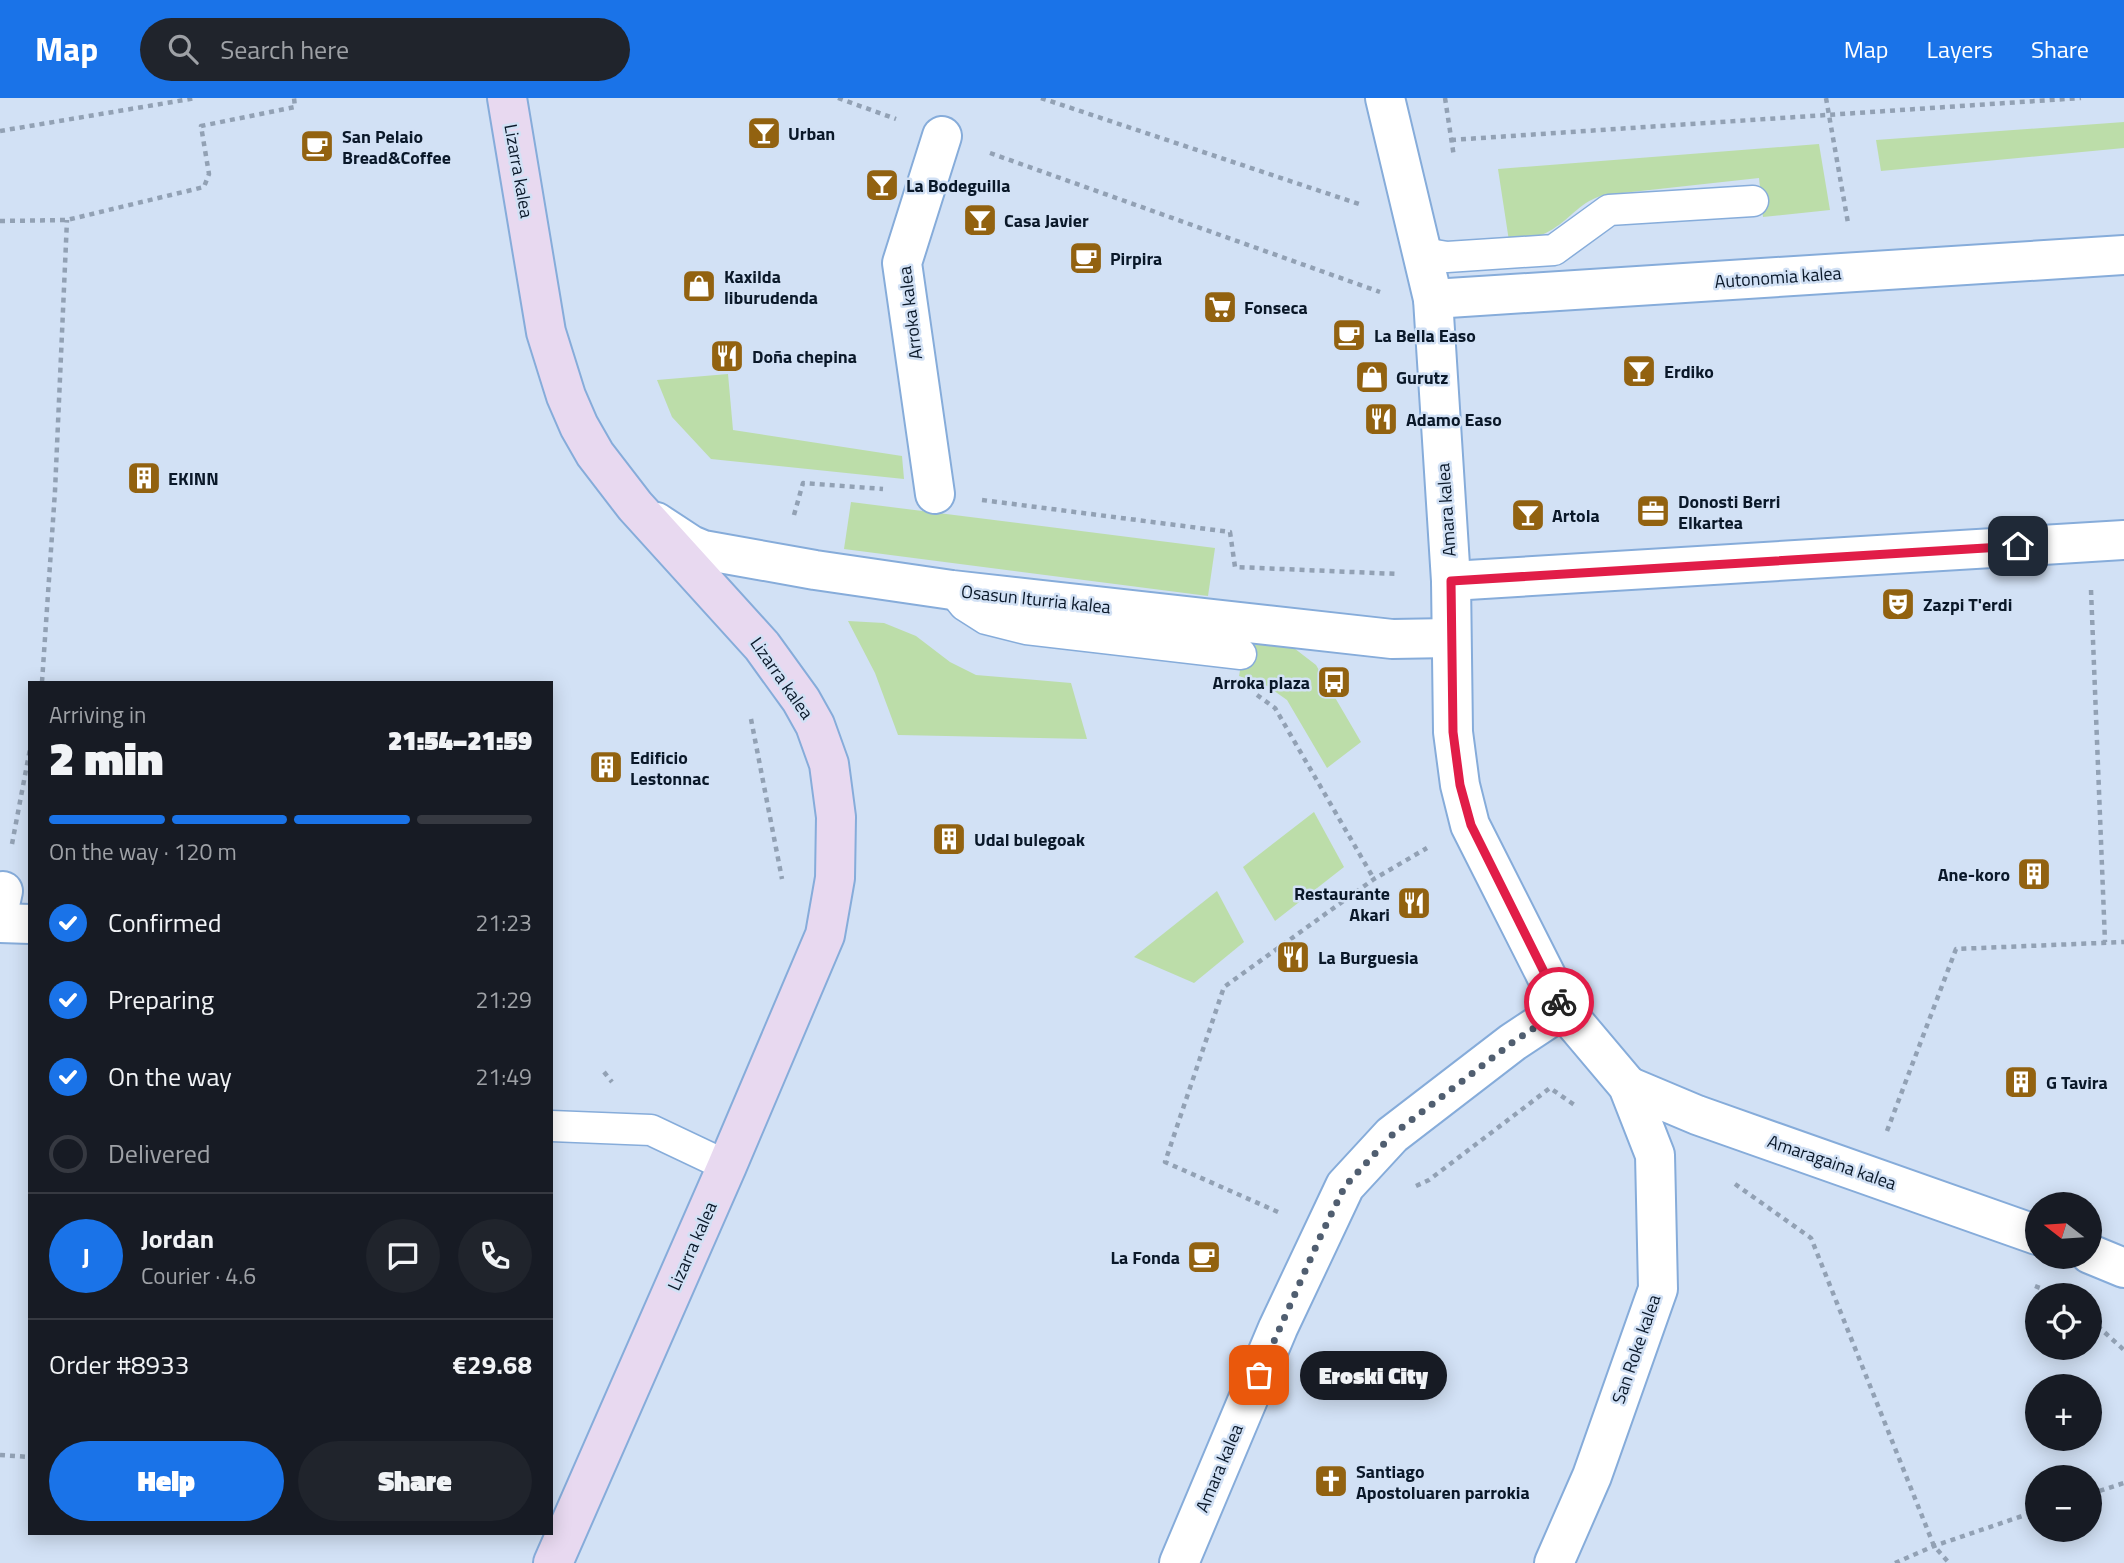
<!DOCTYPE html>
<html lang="en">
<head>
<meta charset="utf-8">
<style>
  :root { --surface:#171b24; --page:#20242c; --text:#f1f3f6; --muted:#9ea1a6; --line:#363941; --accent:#1a73e8 }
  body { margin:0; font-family:"Titillium Web",sans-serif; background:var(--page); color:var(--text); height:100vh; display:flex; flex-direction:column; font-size:26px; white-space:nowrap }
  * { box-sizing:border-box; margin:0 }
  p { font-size:23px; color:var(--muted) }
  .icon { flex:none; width:38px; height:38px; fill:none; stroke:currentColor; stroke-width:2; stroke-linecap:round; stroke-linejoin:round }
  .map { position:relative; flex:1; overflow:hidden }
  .sheet { position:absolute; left:28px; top:583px; width:525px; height:854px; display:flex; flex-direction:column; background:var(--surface); border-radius:0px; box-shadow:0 4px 18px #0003 }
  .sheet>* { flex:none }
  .needle { width:46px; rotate:287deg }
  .tools { position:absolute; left:2025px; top:1094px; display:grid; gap:14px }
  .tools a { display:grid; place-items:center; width:77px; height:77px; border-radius:50%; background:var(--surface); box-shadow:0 4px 18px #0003; font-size:35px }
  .pin { position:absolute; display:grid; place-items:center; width:60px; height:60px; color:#fff; margin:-30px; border-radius:14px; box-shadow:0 4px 10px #0006 }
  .courier { position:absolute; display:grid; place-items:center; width:70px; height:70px; margin:-35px; border:5px solid #e11d48; border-radius:50%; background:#fff; color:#222; box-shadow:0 2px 9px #0007 }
  .bubble { position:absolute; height:49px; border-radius:24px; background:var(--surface); box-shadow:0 4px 18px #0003; font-size:23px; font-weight:800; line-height:49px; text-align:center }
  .summary em { font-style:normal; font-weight:800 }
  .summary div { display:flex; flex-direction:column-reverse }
  .summary { display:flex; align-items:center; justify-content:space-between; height:119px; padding:0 21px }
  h1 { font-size:46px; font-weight:800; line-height:52px }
  .bar { display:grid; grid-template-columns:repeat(4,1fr); gap:10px 7px; align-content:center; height:84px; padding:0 21px }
  .bar i { height:9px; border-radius:5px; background:var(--line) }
  .bar .selected { background:var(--accent) }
  .bar p { grid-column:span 4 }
  .line { display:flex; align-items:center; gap:18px; padding:0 21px; border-top:2px solid var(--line) }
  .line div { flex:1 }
  .round { display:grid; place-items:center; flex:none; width:74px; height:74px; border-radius:37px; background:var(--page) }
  ol { padding:0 21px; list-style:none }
  li { display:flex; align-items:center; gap:21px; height:77px }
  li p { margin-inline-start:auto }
  li .icon { padding:7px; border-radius:50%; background:var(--accent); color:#fff; stroke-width:4 }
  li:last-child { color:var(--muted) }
  li i { width:38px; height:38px; border:4px solid var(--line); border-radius:50% }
  .primary-button { display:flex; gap:14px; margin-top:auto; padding:14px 21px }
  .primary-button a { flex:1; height:80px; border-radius:42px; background:var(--accent); color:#fff; font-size:28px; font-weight:800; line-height:80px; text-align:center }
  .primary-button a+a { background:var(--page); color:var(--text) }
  header { display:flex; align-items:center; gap:42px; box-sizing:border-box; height:98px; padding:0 35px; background:var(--accent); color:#fff }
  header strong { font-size:33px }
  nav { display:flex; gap:38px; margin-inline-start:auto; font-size:24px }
  .search { width:490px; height:63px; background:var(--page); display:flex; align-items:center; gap:18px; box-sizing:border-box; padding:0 24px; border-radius:38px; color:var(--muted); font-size:26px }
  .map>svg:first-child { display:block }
  .green { fill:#bcdda9 }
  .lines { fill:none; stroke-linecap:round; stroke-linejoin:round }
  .lane-casing { stroke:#86acda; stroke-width:33 }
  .street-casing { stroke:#86acda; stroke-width:42 }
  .secondary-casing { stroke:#86acda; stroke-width:42 }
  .path { stroke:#92a1b4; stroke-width:4.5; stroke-dasharray:5 5; stroke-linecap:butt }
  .lane { stroke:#fff; stroke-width:30 }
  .street { stroke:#fff; stroke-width:38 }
  .secondary { stroke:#e8d9f0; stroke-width:38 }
  .done { stroke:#505e70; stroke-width:7; stroke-dasharray:0 12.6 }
  .route { stroke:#e11d48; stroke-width:9 }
  .labels { text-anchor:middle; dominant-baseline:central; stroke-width:5; stroke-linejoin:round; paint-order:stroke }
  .poi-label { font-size:18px; font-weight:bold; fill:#0a1829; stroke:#d2e1f5; text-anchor:start }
  .street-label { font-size:18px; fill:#0a1829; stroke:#d2e1f5 }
</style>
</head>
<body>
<header>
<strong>Map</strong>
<div class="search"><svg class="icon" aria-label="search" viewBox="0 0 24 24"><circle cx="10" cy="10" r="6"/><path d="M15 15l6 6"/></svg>Search here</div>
<nav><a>Map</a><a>Layers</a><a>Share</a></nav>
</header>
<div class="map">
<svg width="2124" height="1465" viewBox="0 0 2124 1465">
  <rect width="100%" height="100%" fill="#d2e1f5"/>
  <!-- green -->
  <g class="green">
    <path d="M2124,24V50L1881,73L1876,42Z"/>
    <path d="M1819,46L1830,112L1763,119L1759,80L1604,97C1581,103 1571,120 1553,131C1539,140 1525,141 1509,143L1498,71Z"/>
    <path d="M728,276L733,332L902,358L904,381L711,361L672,319L657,282Z"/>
    <path d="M851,404L1215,450L1208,498L844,451Z"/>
    <path d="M848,523L884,525L916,538L950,564L976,577L1071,585L1087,641L898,637L875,575Z"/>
    <path d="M1246,539L1290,547L1316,567L1361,644L1327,670L1287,602L1267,588L1239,578Z"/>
    <path d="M1314,714L1344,769L1275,823L1243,769Z"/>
    <path d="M1217,793L1244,844L1194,885L1134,859Z"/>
  </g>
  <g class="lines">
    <!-- lane casing -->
    <g class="lane-casing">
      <g id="lane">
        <path d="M1423,155L1447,159L1554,152L1609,112L1753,103"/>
        <path d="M952,492L964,507L986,521L1026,531L1241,556"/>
        <path d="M551,1028L651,1032L727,1068"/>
      </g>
    </g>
    <!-- street casing -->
    <g class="street-casing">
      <g id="street">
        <path d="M1385,0L1433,201L1451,483L1453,634L1460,687L1470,727L1563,911L1628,988L1655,1057L1658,1191L1592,1378L1554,1465"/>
        <path d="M1433,201L2124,157"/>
        <path d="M935,396L902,165L942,38"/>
        <path d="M656,424L691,447L703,452L815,472L952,492L1392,541L1451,540"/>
        <path d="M1451,483L2124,442"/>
        <path d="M0,807L3,793"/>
        <path d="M0,825L30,826"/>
        <path d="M1628,988L1697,1017L2037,1137"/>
        <path d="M2090,1156L2124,1170"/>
        <path d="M1179,1465L1278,1230L1345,1088L1392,1037L1513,944L1563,911"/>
      </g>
    </g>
    <!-- secondary casing -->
    <g class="secondary-casing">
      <path id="secondary" d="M507,0L546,234L566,298L579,328L595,356L635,408L762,548L801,602L815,627L829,666L836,719L835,780L825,837L727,1068L553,1465"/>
    </g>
    <!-- path -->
    <g class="path">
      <path d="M838,0L896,21"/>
      <path d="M1041,0L1359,106"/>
      <path d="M1445,0L1454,59"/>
      <path d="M1826,0L1848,125"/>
      <path d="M0,33L196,0"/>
      <path d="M1451,42L2081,0"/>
      <path d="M990,55L1380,194"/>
      <path d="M0,123L67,122L204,89L209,76L201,28L295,9L294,0"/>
      <path d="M982,402L1230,434L1235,469L1399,476"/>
      <path d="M794,417L803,385L883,391"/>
      <path d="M2091,492L2105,844"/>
      <path d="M42,584L55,393L67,122"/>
      <path d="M1257,597L1275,610L1374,781"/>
      <path d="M751,621L782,781"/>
      <path d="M12,746L30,651"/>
      <path d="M604,974L612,984"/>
      <path d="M1887,1033L1956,851L2124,844"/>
      <path d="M1735,1086L1811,1140L1934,1448L1949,1465"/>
      <path d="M1416,1088L1429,1082L1550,990L1576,1008"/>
      <path d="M1278,1114L1165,1064L1224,889L1374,781L1427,750"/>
      <path d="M2035,1188L2056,1196"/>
      <path d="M2090,1221L2124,1252"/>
      <path d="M0,1357L30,1359"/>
      <path d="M2090,1396L2124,1385"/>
      <path d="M1895,1465L1934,1448L2037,1413"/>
    </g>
    <!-- lane -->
    <use href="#lane" class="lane"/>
    <!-- street -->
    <use href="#street" class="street"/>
    <!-- secondary -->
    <use href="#secondary" class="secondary"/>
  </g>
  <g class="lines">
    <!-- done -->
    <path class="done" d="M1259,1277L1322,1135L1345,1088L1392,1037L1513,944L1563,911L1559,904"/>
    <!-- route -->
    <path class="route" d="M1559,904L1471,727L1460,687L1453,634L1451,483L2018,448"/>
  </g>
  <!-- icons -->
  <defs>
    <g id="bar-square" transform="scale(1.75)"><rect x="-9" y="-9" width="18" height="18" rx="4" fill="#926210" stroke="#d2e1f5"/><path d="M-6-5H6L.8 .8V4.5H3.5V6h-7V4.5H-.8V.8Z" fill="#fff"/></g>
    <g id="cafe-square" transform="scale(1.75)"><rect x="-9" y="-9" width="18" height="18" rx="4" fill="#926210" stroke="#d2e1f5"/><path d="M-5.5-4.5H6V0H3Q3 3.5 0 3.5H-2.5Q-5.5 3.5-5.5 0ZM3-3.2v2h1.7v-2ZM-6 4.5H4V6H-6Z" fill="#fff"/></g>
    <g id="shop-square" transform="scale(1.75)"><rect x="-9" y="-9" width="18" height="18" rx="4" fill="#926210" stroke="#d2e1f5"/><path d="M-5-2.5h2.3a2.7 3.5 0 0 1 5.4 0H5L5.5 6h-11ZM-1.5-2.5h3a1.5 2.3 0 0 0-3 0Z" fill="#fff"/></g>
    <g id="supermarket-square" transform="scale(1.75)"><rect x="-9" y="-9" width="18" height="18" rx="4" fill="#926210" stroke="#d2e1f5"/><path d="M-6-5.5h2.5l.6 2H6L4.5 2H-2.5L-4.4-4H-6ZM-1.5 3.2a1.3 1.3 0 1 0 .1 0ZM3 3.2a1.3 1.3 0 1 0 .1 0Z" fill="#fff"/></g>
    <g id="restaurant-square" transform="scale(1.75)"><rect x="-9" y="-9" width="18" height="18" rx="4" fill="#926210" stroke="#d2e1f5"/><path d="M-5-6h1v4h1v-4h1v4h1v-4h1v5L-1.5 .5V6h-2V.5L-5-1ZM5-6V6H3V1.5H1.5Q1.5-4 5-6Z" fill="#fff"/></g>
    <g id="building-square" transform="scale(1.75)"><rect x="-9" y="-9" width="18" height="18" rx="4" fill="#926210" stroke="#d2e1f5"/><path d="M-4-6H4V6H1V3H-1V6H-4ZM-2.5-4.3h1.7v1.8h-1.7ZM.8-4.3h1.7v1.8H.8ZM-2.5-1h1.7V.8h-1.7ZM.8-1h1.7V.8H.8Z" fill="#fff"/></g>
    <g id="office-square" transform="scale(1.75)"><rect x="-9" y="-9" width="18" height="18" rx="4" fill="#926210" stroke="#d2e1f5"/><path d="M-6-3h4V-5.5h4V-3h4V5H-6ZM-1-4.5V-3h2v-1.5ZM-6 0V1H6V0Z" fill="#fff"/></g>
    <g id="theatre-square" transform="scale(1.75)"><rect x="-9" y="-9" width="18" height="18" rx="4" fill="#926210" stroke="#d2e1f5"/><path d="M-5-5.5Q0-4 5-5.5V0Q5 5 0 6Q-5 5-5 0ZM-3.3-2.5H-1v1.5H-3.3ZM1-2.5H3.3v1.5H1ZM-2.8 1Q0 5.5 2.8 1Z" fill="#fff"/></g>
    <g id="bus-square" transform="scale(1.75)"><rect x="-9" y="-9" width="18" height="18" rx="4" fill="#926210" stroke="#d2e1f5"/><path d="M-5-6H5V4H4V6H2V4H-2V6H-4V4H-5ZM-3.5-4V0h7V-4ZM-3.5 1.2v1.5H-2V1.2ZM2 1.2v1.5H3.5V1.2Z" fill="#fff"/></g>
    <g id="church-square" transform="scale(1.75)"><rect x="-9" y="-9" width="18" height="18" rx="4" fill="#926210" stroke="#d2e1f5"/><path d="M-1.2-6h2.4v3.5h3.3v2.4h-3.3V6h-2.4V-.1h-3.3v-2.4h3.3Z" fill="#fff"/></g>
  </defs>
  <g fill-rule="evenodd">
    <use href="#bar-square" x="764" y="35"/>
    <use href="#cafe-square" x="317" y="48"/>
    <use href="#bar-square" x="882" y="87"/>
    <use href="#bar-square" x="980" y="122"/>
    <use href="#cafe-square" x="1086" y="160"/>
    <use href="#shop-square" x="699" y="188"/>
    <use href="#supermarket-square" x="1220" y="209"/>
    <use href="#cafe-square" x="1349" y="237"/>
    <use href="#restaurant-square" x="727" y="258"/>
    <use href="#bar-square" x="1639" y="273"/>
    <use href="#shop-square" x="1372" y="279"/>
    <use href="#restaurant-square" x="1381" y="321"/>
    <use href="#building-square" x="144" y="380"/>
    <use href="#office-square" x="1653" y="413"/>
    <use href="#bar-square" x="1528" y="417"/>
    <use href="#theatre-square" x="1898" y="506"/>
    <use href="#bus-square" x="1334" y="584"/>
    <use href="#building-square" x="606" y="669"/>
    <use href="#building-square" x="949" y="741"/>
    <use href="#building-square" x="2034" y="776"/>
    <use href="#restaurant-square" x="1414" y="805"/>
    <use href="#restaurant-square" x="1293" y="859"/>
    <use href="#building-square" x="2021" y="984"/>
    <use href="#cafe-square" x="1204" y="1159"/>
    <use href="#church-square" x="1331" y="1383"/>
  </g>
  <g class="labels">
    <!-- poi labels -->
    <g class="poi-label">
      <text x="788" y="35">Urban</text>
      <text x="342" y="38">San Pelaio<tspan x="342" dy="21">Bread&amp;Coffee</tspan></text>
      <text x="906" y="87">La Bodeguilla</text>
      <text x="1004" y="122">Casa Javier</text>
      <text x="1110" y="160">Pirpira</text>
      <text x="724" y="178">Kaxilda<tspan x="724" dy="21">liburudenda</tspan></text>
      <text x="1244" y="209">Fonseca</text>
      <text x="1374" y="237">La Bella Easo</text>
      <text x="752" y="258">Doña chepina</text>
      <text x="1664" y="273">Erdiko</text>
      <text x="1396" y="279">Gurutz</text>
      <text x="1406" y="321">Adamo Easo</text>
      <text x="168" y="380">EKINN</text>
      <text x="1678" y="403">Donosti Berri<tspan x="1678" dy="21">Elkartea</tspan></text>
      <text x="1552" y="417">Artola</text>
      <text x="1923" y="506">Zazpi T'erdi</text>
      <text x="1310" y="584" text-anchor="end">Arroka plaza</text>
      <text x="630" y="659">Edificio<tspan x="630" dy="21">Lestonnac</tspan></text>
      <text x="974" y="741">Udal bulegoak</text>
      <text x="2010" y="776" text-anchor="end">Ane-koro</text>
      <text x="1390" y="795" text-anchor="end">Restaurante<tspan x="1390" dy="21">Akari</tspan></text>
      <text x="1318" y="859">La Burguesia</text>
      <text x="2046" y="984">G Tavira</text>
      <text x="1180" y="1159" text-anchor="end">La Fonda</text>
      <text x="1356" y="1373">Santiago<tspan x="1356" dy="21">Apostoluaren parrokia</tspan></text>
    </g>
    <!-- street labels -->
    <g class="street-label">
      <text transform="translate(519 73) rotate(80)">Lizarra kalea</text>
      <text transform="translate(1778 179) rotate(-4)">Autonomia kalea</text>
      <text transform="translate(910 215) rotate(-97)">Arroka kalea</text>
      <text transform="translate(1446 412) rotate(-94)">Amara kalea</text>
      <text transform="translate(1036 501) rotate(6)">Osasun Iturria kalea</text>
      <text transform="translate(782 580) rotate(55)">Lizarra kalea</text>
      <text transform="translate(1832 1064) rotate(19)">Amaragaina kalea</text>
      <text transform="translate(692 1148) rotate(-66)">Lizarra kalea</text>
      <text transform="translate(1636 1251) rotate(-71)">San Roke kalea</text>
      <text transform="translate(1219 1370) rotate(-67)">Amara kalea</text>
    </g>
  </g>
</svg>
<div class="tools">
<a><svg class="needle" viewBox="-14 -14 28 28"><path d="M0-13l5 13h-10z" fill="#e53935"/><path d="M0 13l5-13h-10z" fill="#9ea1a6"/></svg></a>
<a><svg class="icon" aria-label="locate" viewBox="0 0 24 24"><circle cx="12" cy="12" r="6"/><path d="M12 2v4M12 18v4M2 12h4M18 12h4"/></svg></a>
<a>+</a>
<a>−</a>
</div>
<div class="pin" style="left:1259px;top:1277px;background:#ea580c"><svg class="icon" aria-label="bag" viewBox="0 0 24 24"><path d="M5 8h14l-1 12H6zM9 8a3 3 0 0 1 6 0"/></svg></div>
<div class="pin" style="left:2018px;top:448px;background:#1f2937"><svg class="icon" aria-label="home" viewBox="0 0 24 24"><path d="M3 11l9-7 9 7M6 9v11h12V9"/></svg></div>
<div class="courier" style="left:1559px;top:904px"><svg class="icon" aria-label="bike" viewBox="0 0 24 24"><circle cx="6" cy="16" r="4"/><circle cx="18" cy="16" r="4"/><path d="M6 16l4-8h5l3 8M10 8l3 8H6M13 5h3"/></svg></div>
<div class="bubble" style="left:1300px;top:1253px;width:147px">Eroski City</div>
<section class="sheet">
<div class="summary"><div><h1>2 min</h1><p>Arriving in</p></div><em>21:54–21:59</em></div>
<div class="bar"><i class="selected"></i><i class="selected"></i><i class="selected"></i><i></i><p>On the way · 120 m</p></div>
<ol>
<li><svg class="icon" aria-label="check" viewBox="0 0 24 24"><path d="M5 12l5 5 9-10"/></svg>Confirmed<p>21:23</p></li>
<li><svg class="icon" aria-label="check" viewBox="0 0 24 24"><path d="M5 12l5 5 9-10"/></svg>Preparing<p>21:29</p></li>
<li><svg class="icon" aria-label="check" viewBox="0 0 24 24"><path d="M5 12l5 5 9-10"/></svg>On the way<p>21:49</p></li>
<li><i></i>Delivered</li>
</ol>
<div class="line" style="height:126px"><b class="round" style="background:var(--accent);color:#fff">J</b><div><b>Jordan</b><p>Courier · 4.6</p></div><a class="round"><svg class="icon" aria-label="chat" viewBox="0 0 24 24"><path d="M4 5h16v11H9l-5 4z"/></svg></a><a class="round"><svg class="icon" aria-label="phone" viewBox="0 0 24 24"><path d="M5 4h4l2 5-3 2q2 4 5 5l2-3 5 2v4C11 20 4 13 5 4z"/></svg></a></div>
<div class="line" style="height:91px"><div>Order #8933</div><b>€29.68</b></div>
<div class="primary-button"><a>Help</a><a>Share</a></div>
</section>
</div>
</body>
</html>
